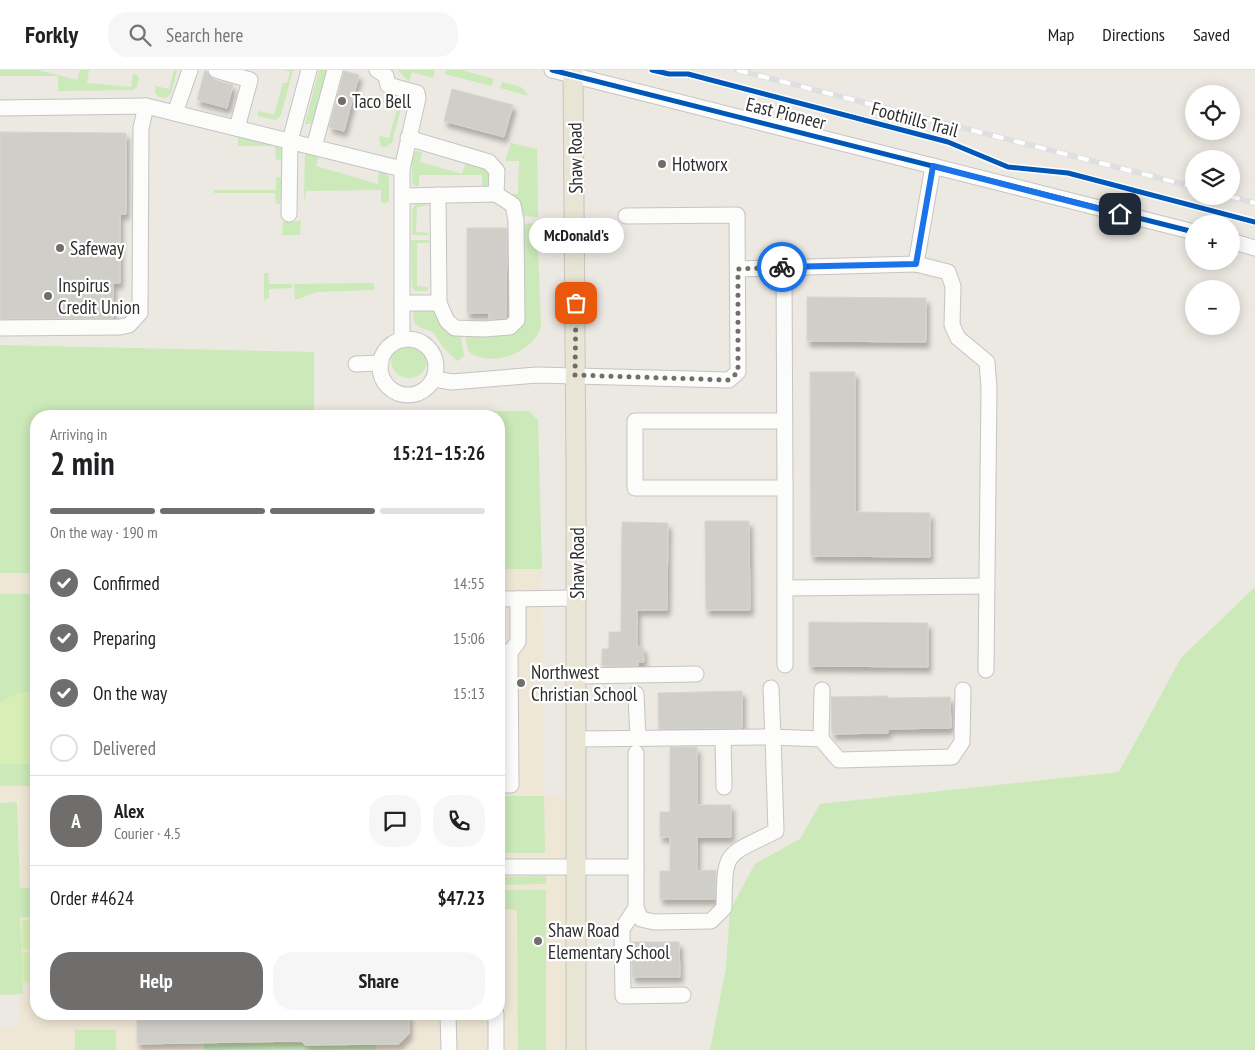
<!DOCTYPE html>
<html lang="en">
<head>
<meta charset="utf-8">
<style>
  :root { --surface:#fff; --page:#f6f6f6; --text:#202124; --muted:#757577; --line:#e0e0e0; --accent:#706e6c }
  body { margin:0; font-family:"PT Sans Narrow",sans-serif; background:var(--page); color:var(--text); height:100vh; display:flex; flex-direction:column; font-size:19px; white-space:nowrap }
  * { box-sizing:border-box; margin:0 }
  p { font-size:16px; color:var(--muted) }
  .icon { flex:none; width:28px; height:28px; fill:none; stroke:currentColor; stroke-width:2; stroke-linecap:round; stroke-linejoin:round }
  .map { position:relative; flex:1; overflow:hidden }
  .drawer { position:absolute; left:30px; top:340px; width:475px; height:610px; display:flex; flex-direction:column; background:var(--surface); border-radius:20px; box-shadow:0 2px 12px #0003 }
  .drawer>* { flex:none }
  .fabs { position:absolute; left:1185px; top:15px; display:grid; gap:10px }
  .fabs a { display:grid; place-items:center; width:55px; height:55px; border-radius:50%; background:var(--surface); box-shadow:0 2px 12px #0003; font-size:25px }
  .pin { position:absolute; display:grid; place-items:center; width:42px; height:42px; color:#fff; margin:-21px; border-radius:10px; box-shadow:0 2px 8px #0006 }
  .courier { position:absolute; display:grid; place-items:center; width:50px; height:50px; margin:-25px; border:4px solid #1a73e8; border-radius:50%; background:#fff; color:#222; box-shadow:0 1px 6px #0007 }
  .bubble { position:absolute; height:35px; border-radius:18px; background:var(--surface); box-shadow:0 2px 12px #0003; font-size:16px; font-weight:700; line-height:35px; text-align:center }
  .overview em { font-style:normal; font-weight:700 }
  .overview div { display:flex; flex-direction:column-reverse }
  .overview { display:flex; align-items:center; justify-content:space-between; height:85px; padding:0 20px }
  h1 { font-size:32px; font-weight:700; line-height:38px }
  .bar { display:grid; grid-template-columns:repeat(4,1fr); gap:8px 5px; align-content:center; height:60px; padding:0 20px }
  .bar i { height:6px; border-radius:4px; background:var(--line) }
  .bar .on { background:var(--accent) }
  .bar p { grid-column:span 4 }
  .line { display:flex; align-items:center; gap:12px; padding:0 20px; border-top:1px solid var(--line) }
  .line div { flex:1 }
  .round { display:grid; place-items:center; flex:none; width:52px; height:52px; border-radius:20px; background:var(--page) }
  ol { padding:0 20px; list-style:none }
  li { display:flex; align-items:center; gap:15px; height:55px }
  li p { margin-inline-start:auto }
  li .icon { padding:5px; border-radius:50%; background:var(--accent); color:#fff; stroke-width:4 }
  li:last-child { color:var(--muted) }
  li i { width:28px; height:28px; border:2px solid var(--line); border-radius:50% }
  .action { display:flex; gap:10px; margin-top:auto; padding:10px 20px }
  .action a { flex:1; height:58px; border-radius:20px; background:var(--accent); color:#fff; font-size:20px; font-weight:700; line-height:58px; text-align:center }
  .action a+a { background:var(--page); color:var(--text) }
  header { display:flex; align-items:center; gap:30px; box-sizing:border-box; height:70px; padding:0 25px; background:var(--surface); border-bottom:1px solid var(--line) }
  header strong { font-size:24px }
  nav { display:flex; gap:28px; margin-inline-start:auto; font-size:18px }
  .search { width:350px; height:45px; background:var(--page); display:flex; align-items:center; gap:12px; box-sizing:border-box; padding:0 18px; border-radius:20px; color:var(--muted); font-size:19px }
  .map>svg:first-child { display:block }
  .education { fill:#efe7d6 }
  .green { fill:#cbe9b9 }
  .pitch { fill:#d7eeb6 }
  .building { fill:#d0cec9; stroke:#d7d4ce; filter:url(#shadow) }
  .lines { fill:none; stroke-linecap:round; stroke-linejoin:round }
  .minor-casing { stroke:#c5c4c4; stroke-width:17 }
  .major-casing { stroke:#c6c5c3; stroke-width:21 }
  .minor { stroke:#fcfcfb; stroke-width:15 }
  .major { stroke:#e9e5d4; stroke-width:19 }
  .rail-casing { stroke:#dedfe0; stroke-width:5.5 }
  .rail { stroke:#fff; stroke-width:4; stroke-dasharray:11; stroke-linecap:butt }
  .cycleway-casing { stroke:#fff; stroke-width:8 }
  .cycleway { stroke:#0057b8; stroke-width:5 }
  .done { stroke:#706e6c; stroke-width:5; stroke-dasharray:0 9 }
  .route { stroke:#1a73e8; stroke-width:6 }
  .poi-dot { fill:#706e6c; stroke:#fff; stroke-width:2 }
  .labels { text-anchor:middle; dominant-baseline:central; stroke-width:4.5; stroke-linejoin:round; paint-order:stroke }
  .poi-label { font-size:19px; fill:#2d2d2d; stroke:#fff; text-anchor:start }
  .street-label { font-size:19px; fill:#2d2d2d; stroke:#fff }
</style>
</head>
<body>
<header>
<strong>Forkly</strong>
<div class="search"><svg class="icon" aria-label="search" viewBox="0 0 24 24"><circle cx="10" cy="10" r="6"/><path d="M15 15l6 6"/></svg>Search here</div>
<nav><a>Map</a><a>Directions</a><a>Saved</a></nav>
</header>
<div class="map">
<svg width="1255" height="980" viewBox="0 0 1255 980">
  <defs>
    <filter id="shadow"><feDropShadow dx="3" dy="5.5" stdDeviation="2.5" flood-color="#0004"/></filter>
  </defs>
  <rect width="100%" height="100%" fill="#ece8e2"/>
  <!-- education -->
  <path class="education" d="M499,499H542L544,726L577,728L576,980H0V959L20,958L18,730H0V503H36V944H499Z"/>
  <!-- green -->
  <g class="green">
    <path d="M0,0H38L77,10L80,0H89L87,13L131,17L133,4H137L139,10L136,18L133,20L58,21V6H0Z"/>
    <path d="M174,0H177L171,24L166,28L159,27L155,23V16L169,19Z"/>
    <path d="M285,0H293L281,45L276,50L258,46V41L274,45L283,13H287L290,2Z"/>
    <path d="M319,0H329L315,54H305Z"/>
    <path d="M398,0H435L433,8L412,2L409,12Z"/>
    <path d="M446,0H461L494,9L491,16L445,4Z"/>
    <path d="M502,12L521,17L529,26L500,18Z"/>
    <path d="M394,24L403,30L392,73L385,77H381L379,69L380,66L389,68L398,36L388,32Z"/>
    <path d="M238,63L277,72L282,79L281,89L276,90L275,76H238Z"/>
    <path d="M511,73L537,79L538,147L520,146L506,124H518L519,91H505Z"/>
    <path d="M305,81L319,85L316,96L378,114L379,102H385L389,108V131L384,134L381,132V120L306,121L304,134Z"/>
    <path d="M416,81L422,82L420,92L462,104L466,93L486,98L489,107L488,116L482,117V105H419V116H415L412,113V86Z"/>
    <path d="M280,107L282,111L280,134L276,133L275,123H214V120H276V108Z"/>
    <path d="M416,134L430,135L417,137L416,162L428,163L429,165H412V139Z"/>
    <path d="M301,151L300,165H282L283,152Z"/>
    <path d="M537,153L541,257C533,283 490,299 468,281L465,263L512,261L521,154Z"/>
    <path d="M411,170H429L428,173H417V216L428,217V221H415L412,217Z"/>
    <path d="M264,203H268L269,214H292V218L269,219V228L264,230Z"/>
    <path d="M373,213L375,218L373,220L317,222L295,230V228L294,214Z"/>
    <path d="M432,239L460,262L464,286L457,291L444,278L433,262L419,257L414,252L413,240Z"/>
    <circle cx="409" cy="290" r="18"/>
    <path d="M0,275L314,282V342L529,341L538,350L542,499H499V346H36V503H0Z"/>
    <path d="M1255,517V980H710L726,898L730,840L755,794L800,769L820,734L1119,702L1181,588Z"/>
    <path d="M0,524H36V622L22,623L0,633Z"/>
    <rect x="0" y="694" width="36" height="22"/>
    <path d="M499,726H544L545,783H499Z"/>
    <path d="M17,732L20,818H36V847H20L23,924L0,925V733Z"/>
    <path d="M546,806V814L499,815V807Z"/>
    <path d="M499,820H546V980H518L517,840L504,839L499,836Z"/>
    <rect x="75" y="960" width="41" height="20"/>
    <path d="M204,962L214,972L376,974V980H204Z"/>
  </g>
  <!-- pitch -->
  <g class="pitch">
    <path d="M33,621L36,622V694H0V633L13,625Z"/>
    <path d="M22,850H36V879H21Z"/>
    <path d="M22,882L36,883V912H21Z"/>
  </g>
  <!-- building -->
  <g class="building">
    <path d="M205,0L213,9L233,15L227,38L197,30Z"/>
    <path d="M344,1L359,5L344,61L329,57Z"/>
    <path d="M452,19L513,35L504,67L444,51Z"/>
    <path d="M0,62L126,63V144H120V213H113V248L0,249Z"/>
    <path d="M467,158H507L506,248L489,249V243H467Z"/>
    <path d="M807,227L926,228V272L807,271Z"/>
    <path d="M810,302H855V442L930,443V487L811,486Z"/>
    <path d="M705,451H749L750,540H706Z"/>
    <path d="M622,452L668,453L667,540H637V577H643L644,592H638V596H602V579H609V562H621Z"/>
    <path d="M809,552L928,553V597L809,596Z"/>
    <path d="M742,621V658L659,659L658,623Z"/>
    <path d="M888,626V628L950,627L951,658L888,659V663L832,664L831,627Z"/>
    <path d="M670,677H697V735H731V767H697V801L716,800L715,829H660V801H670V767H660V742H670Z"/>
    <path d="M632,872H679L680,907H632Z"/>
    <path d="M137,944H409V964L399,974L305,975L302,971L137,974Z"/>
  </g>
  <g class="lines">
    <!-- minor casing -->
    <g class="minor-casing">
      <g id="minor">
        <path d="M216,0L250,10L237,58"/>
        <path d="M377,0L386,6L388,15L417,23L418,28L402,99V270"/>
        <path d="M552,0L1194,162"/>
        <path d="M0,38L146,36L402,99"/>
        <path d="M175,43L190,0"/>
        <path d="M314,77L335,0"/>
        <path d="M402,126L496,124L497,101L489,92L408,68"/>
        <path d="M289,144L290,71L309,0"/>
        <path d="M1231,171L1255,178"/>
        <path d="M916,194L948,202L953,216L952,255L958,268L987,292L989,318L986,600"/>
        <path d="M784,197L785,418H635V351H784"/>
        <path d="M738,199L916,194L933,96"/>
        <path d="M402,233H439L438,125"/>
        <path d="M439,233L447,251L455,258L484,259L510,257L517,250L516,150L513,135L496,124"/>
        <path d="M0,258L120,257L129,255L140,243L141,58L146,36"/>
        <circle cx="408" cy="297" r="28"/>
        <path d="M356,294L381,293"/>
        <path d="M434,309L452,312L537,305L729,310L738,302L737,145L626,146"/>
        <path d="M785,418V595"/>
        <path d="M785,518L987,516"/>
        <path d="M499,529L577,528"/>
        <path d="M499,582H510L518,572V529"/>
        <path d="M577,606L696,604"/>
        <path d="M771,618L773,667L821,669L839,690L952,687L962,672L963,620"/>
        <path d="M636,624L638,669"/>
        <path d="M723,668L724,717"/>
        <path d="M821,669L822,620"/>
        <path d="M499,715H511L510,582"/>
        <path d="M499,797H636V838L641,849L654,852L711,851L724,838C725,779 724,787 776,761L773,667L577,669"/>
        <path d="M636,797V683"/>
        <path d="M636,838L622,859L623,926L683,925"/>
        <path d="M448,944L449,980"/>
        <path d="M496,944V980"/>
      </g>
    </g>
    <!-- major casing -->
    <g class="major-casing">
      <path id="major" d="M573,0L576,401V980"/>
    </g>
    <!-- minor -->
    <use href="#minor" class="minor"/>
    <!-- major -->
    <use href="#major" class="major"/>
    <!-- rail casing -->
    <g class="rail-casing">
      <g id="rail">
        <path d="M737,0L1194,117"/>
        <path d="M1229,126L1255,133"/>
      </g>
    </g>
    <!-- rail -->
    <use href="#rail" class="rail"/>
    <!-- cycleway casing -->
    <g class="cycleway-casing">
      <g id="cycleway">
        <path d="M552,0L1194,162"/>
        <path d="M652,0L669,4H688L948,72L1008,97L1068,103L1255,152"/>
      </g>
    </g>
    <!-- cycleway -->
    <use href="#cycleway" class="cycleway"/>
  </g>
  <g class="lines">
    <!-- done -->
    <path class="done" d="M576,233L575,305L729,310L738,302V199L782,197"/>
    <!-- route -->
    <path class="route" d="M782,197L916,194L933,96L1120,144"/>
  </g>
  <!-- markers -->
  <g class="poi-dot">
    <circle cx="342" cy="31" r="5"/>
    <circle cx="662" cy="94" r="5"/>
    <circle cx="60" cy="178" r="5"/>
    <circle cx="48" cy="226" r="5"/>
    <circle cx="521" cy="613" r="5"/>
    <circle cx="538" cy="871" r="5"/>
  </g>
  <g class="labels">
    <!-- poi labels -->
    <g class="poi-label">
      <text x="352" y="31">Taco Bell</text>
      <text x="672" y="94">Hotworx</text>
      <text x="70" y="178">Safeway</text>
      <text x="58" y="215">Inspirus<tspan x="58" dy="22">Credit Union</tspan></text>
      <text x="531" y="602">Northwest<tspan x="531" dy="22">Christian School</tspan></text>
      <text x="548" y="860">Shaw Road<tspan x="548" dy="22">Elementary School</tspan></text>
    </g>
    <!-- street labels -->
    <g class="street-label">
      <text transform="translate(786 43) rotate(14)">East Pioneer</text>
      <text transform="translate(915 49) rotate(15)">Foothills Trail</text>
      <text transform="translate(575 88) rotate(-91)">Shaw Road</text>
      <text transform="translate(577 493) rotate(-90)">Shaw Road</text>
    </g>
  </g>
</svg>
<div class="fabs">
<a><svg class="icon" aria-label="locate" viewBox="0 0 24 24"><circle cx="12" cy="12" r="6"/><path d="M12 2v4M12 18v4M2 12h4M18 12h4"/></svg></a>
<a><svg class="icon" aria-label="layers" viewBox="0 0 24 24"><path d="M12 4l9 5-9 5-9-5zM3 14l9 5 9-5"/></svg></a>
<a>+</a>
<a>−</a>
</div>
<div class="pin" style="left:576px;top:233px;background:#ea580c"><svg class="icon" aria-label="bag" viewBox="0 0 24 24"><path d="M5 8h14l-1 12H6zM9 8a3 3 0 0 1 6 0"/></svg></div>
<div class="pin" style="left:1120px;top:144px;background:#1f2937"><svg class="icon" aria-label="home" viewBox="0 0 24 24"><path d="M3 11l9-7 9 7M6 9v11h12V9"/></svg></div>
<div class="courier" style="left:782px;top:197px"><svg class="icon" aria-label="bike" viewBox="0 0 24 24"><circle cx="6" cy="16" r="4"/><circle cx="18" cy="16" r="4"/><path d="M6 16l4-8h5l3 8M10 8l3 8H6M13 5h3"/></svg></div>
<div class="bubble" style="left:529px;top:148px;width:95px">McDonald's</div>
<section class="drawer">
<div class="overview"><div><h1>2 min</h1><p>Arriving in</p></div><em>15:21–15:26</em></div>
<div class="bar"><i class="on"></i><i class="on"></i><i class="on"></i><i></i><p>On the way · 190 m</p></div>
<ol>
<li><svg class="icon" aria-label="check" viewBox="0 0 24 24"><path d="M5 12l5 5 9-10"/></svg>Confirmed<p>14:55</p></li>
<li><svg class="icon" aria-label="check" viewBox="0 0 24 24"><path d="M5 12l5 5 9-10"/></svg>Preparing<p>15:06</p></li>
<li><svg class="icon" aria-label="check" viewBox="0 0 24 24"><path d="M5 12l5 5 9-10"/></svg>On the way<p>15:13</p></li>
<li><i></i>Delivered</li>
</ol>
<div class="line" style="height:90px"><b class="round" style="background:var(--accent);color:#fff">A</b><div><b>Alex</b><p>Courier · 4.5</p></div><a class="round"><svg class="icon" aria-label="chat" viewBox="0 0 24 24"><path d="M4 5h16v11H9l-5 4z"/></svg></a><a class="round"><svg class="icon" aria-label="phone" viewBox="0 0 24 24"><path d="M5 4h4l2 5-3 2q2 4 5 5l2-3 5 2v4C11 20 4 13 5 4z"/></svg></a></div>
<div class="line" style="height:65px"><div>Order #4624</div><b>$47.23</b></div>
<div class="action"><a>Help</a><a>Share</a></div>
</section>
</div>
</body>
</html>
